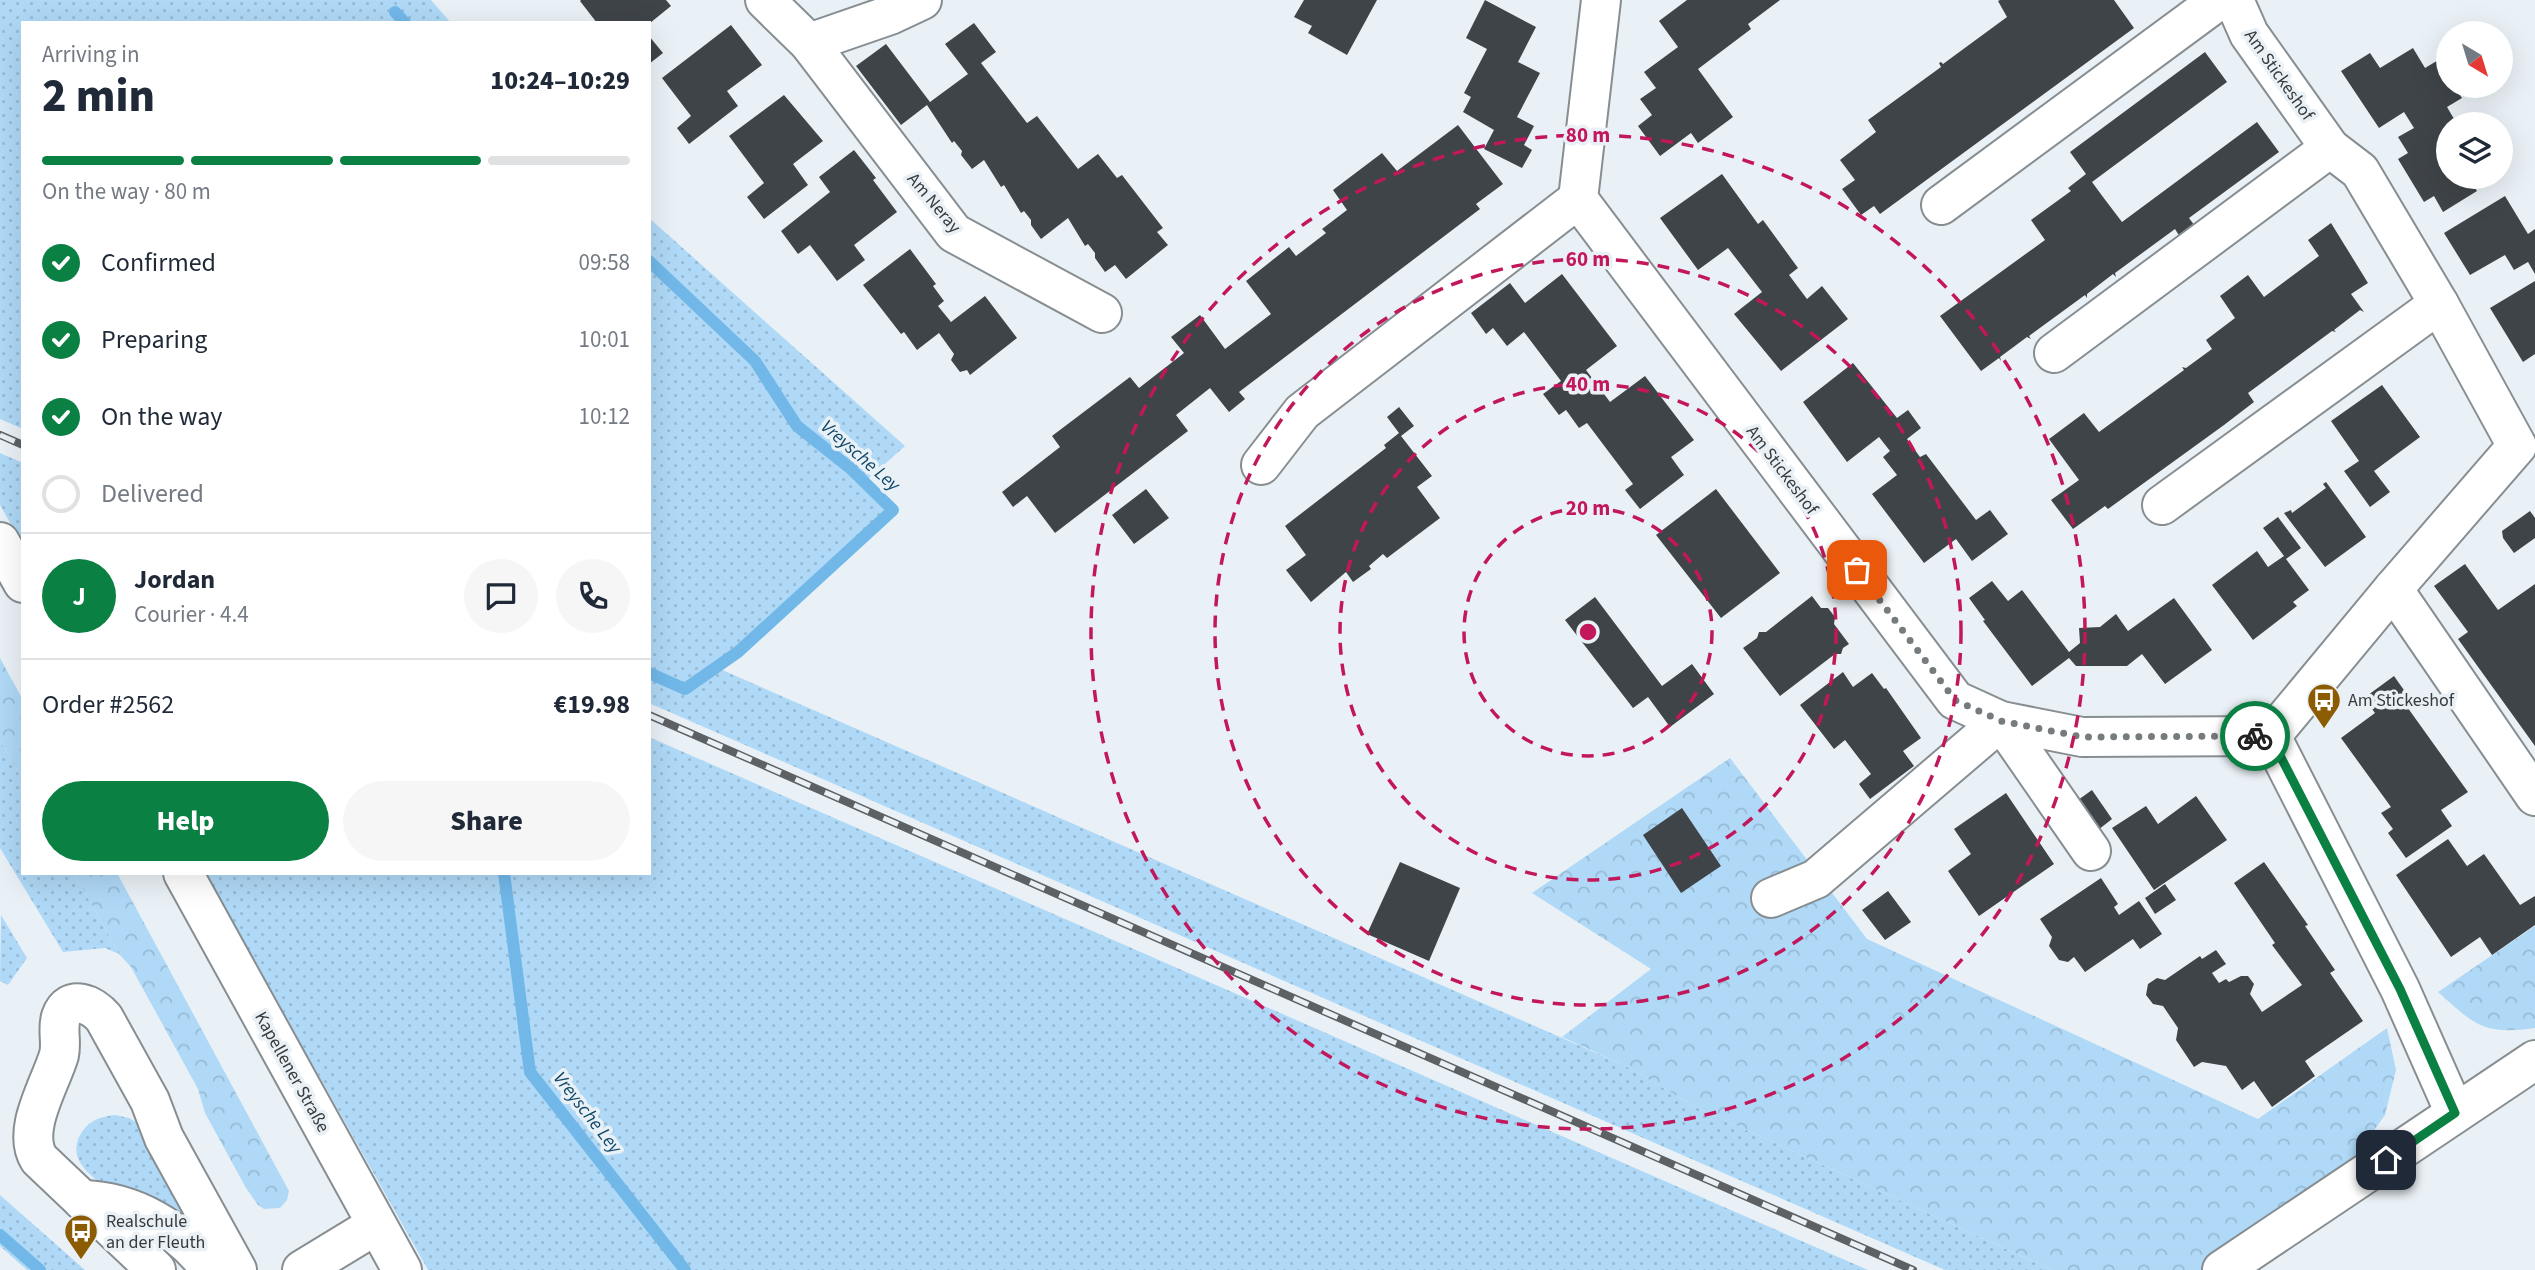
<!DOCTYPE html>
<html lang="en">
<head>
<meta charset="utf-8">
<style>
  :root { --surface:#fff; --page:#f6f6f7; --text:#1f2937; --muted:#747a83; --line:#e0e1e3; --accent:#0b8043 }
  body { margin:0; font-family:"Source Sans 3",sans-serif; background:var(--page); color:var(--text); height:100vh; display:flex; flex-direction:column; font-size:26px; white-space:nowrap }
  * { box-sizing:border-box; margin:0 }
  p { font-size:23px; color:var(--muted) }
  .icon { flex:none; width:38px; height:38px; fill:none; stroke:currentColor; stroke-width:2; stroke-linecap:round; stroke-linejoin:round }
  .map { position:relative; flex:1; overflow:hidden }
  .sheet { position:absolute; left:21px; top:21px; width:630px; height:854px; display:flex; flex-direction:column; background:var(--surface); border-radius:0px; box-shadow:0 7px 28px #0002 }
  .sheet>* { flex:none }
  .needle { width:46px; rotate:142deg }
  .controls { position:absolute; left:2436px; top:21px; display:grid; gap:14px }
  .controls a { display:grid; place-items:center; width:77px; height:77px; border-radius:50%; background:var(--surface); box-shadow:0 7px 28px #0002; font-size:35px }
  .pin { position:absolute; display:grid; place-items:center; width:60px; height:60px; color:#fff; margin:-30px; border-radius:14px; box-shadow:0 4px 10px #0006 }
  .courier { position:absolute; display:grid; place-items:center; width:70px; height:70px; margin:-35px; border:5px solid #0b8043; border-radius:50%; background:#fff; color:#222; box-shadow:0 2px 9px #0007 }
  .overview em { font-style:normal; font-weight:800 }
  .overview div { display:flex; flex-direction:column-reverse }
  .overview { display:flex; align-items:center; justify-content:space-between; height:119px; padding:0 21px }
  h1 { font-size:46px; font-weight:800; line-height:52px }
  .bar { display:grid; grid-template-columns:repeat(4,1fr); gap:10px 7px; align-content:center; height:84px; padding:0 21px }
  .bar i { height:9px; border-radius:5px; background:var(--line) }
  .bar .on { background:var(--accent) }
  .bar p { grid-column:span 4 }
  .line { display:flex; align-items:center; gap:18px; padding:0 21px; border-top:2px solid var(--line) }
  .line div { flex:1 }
  .round { display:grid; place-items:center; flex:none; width:74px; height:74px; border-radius:37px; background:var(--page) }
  ol { padding:0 21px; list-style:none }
  li { display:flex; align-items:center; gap:21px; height:77px }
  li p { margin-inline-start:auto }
  li .icon { padding:7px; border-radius:50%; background:var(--accent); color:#fff; stroke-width:4 }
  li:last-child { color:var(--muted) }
  li i { width:38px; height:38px; border:4px solid var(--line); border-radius:50% }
  .cta { display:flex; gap:14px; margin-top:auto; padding:14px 21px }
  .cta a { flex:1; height:80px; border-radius:42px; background:var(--accent); color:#fff; font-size:28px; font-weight:800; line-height:80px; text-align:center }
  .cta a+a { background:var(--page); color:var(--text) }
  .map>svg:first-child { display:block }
  .grass { fill:url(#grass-dots) }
  .forest { fill:url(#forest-crowns) }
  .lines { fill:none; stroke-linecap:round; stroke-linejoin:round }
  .stream { stroke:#71b8e9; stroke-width:12 }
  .building { fill:#3f4448 }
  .minor-casing { stroke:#878e92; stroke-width:42 }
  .major-casing { stroke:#878e92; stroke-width:42 }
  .minor { stroke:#fff; stroke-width:38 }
  .major { stroke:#fff; stroke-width:38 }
  .rail-casing { stroke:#5d6164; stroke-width:8 }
  .rail { stroke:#eaf1f6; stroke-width:5; stroke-dasharray:16; stroke-linecap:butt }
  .done { stroke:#767b7e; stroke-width:7; stroke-dasharray:0 12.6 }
  .route { stroke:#0b8043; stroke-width:9 }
  .ring { fill:none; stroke:#c2185b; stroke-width:3.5; stroke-dasharray:12 9 }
  .labels { text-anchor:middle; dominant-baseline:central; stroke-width:7; stroke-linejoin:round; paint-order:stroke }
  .street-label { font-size:18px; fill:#383b3d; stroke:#eaf1f6 }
  .poi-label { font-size:18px; fill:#383b3d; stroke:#eaf1f6; text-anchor:start }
  .water-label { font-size:19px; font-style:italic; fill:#0d4667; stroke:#eaf1f6 }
  .centre { fill:#c2185b; stroke:#eaf1f6; stroke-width:3.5 }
  .ring-label { font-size:21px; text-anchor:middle; font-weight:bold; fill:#c2185b; stroke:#eaf1f6; stroke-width:7; stroke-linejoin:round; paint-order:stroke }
</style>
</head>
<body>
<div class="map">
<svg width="2535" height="1270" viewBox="0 0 2535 1270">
  <defs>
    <pattern id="grass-dots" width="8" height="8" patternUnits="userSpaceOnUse" patternTransform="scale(1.75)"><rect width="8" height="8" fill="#afd9f7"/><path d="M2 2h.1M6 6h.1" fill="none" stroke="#97bbd5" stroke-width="1.8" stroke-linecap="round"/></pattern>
    <pattern id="forest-crowns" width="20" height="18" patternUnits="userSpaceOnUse" patternTransform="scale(1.75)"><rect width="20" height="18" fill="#afd9f7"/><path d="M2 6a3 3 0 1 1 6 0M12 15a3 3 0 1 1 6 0" fill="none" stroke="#97bbd5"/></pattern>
  </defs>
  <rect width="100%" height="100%" fill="#eaf1f6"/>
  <!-- grass -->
  <g class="grass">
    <path d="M0,0H431L451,23H23V429L0,419Z"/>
    <path d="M649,218L905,446L868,479L898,509L742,654L720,669L1626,1066L1692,1105L2052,1270H1945L649,703Z"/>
    <path d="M0,453L23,463V546L0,505Z"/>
    <path d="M649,737L1868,1270H428L205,873H649Z"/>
    <path d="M0,740L23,781V873H74L119,954L105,948L63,952L0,848Z"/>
    <path d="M1,915L27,958L8,985L0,981Z"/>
    <path d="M115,1115L129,1118L142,1126L184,1209L176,1215L165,1214C139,1202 61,1177 79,1137C87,1121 99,1117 115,1115Z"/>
    <path d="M0,1195L85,1270H27L0,1246Z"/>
  </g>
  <!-- forest -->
  <g class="forest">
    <path d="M0,658L23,700V781L0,740Z"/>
    <path d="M1730,758L1867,939L2258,1119L2387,1028L2396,1070L2385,1115L2360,1150L2351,1168L2261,1233L2201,1270H2052L1692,1105L1626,1066L1562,1037L1651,969L1532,893Z"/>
    <path d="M74,873H117L289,1191L287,1200L280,1208L264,1209L258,1205L246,1188L205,1113L198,1089L131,967L119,954Z"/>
    <path d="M2535,926V1028C2483,1035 2476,1026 2438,992Z"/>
  </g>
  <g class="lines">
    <!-- stream -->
    <g class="stream">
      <path d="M395,12L405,23"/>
      <path d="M649,261L755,361L797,426L850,468L893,510L738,652L685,689L649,673"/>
      <path d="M504,873L530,1072L685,1270"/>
      <path d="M0,1235L40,1270"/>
    </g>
  </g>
  <!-- building -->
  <g class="building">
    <path d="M581,0H666L671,6L650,23H597L580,1Z"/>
    <path d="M1304,0H1377L1347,55L1308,33L1312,26L1294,17Z"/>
    <path d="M1485,0L1536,27L1518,62L1540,73L1517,117L1534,126L1524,145L1532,150L1522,168L1484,149L1494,130L1463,112L1471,97L1464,93L1487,49L1466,38Z"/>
    <path d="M1687,0H1780L1748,24L1751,29L1698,69L1733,117L1698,143L1691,133L1660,156L1638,126L1652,115L1640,99L1656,88L1644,72L1678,47L1659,21Z"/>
    <path d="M2000,0H2114L2134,28L1880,214L1874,206L1861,215L1842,189L1855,180L1840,160L1876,132L1868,120L1941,67L1939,63L1941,62L1943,64L2007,17L1998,1Z"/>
    <path d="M974,23L996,52L981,63L1027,123L1037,116L1078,169L1098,154L1117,178L1122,175L1163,228L1157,232L1168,245L1126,279L1115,265L1105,272L1095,258V253L1088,244L1085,246L1068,218L1041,239L1031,225V220L1024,211L1021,213L1004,185L1001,187L984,160L972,169L961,155L962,151L954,141L952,143L927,105L901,125L856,66L886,44L930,102L968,74L945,44Z"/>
    <path d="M731,25L762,65L727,91L738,106L689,144L677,128L691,116L662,78Z"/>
    <path d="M649,36L663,53L649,64Z"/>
    <path d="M2413,48L2425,68L2445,56L2448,62V86H2454L2462,98L2447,107L2457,124H2448V177H2468L2477,191L2443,212L2434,196L2424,202L2398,159L2408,153L2398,137L2414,128L2404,112L2379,128L2341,71L2370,53L2380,68Z"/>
    <path d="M2205,52L2227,82L2092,182L2103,197L2122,222L2257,122L2279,152L2189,218L2200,233L2185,245L2175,229L2115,273L2116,277L2113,274L2087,294V298L2085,295L2029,336L2031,339L2027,337L2000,357L2001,361L1999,358L1981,371L1940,316L2045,240L2031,220L2071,191L2068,188L2086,174L2070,152Z"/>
    <path d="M784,95L823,141L793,164L808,185L764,219L747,197L764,183L729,136Z"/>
    <path d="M1458,125L1503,184L1476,204L1480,209L1239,392L1245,399L1229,412L1210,388L1176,415L1188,431L1055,533L1027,496L1013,507L1002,492L1060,447L1052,436L1130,377L1139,388L1184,353L1171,337L1200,315L1225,349L1271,314L1246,281L1289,247L1296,256L1326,233L1322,229L1347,210L1333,190L1382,153L1397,171Z"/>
    <path d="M854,150L876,178L873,180L897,212L854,245L865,260L837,281L810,245L798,254L781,231L830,192L819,177Z"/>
    <path d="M1722,174L1758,224L1763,220L1798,268L1789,275L1807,299L1822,286L1848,319L1781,371L1734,314L1762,292L1728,248L1698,270L1660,218Z"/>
    <path d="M2505,196L2528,234L2535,229V274L2528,262L2514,270L2505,255L2470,275L2444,233Z"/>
    <path d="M2331,223L2368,283L2351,294L2364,312L2360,310L2334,330L2336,332L2332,331L2248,393L2254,402L2224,425L2108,509L2105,506L2073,529L2051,500L2079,480L2049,439L2084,413L2099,432L2184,370L2182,367L2186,368L2212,349L2206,340L2235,318L2220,296L2248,275L2264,297L2319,256L2308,240Z"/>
    <path d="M910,249L936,284L933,286L944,301L938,306L951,322L985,296L1017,338L970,375L967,370L960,372L951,360L954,354L939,333L917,350L904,332L901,334L863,285Z"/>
    <path d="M1562,274L1617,346L1586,370L1610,402L1645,376L1694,440L1671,457L1684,475L1640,509L1625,490L1633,484L1587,423L1579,428L1566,410L1559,415L1543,394L1561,381L1524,332L1507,346L1493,328L1486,334L1471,313L1510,283L1525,303Z"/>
    <path d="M2535,281V354L2523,362L2490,308Z"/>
    <path d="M1853,363L1897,418L1908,410L1921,428L1907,439L1920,457L1926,454L1976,520L1990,510L2008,534L1972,561L1956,539L1924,563L1872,494L1897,475L1883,457L1890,451L1879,437L1847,462L1803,402Z"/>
    <path d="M2382,385L2420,437L2374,471L2390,492L2370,507L2344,471L2359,461L2331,421Z"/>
    <path d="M1399,407L1414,426L1401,436L1432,476L1417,487L1440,518L1387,558L1383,554L1369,566L1371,569L1353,582L1346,572L1311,602L1286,570L1306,555L1285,526L1386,448L1384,445L1399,433L1387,417Z"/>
    <path d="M2326,482L2366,537L2325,567L2284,513L2291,510L2292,513L2326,488L2323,484Z"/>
    <path d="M1146,489L1169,518L1134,544L1112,515Z"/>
    <path d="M1716,489L1780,573L1721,618L1656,535Z"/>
    <path d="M2530,511L2535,518V538L2514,553L2503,538L2502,531Z"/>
    <path d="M2278,517L2301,548L2286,559L2309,590L2293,602L2297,606L2253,640L2212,585L2257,551L2268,567L2284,556L2263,528Z"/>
    <path d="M2465,564L2498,610L2535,584V746L2458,639L2468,632L2434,586Z"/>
    <path d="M1992,581L2008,601L2022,590L2069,652L2080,643L2079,628L2100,627L2116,614L2128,631L2174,598L2212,650L2165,684L2142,654L2127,666H2076L2069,658L2032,686L1983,621L1985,620L1969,598Z"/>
    <path d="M1812,596L1821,608H1828L1835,617L1834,624L1849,644L1843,648L1841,654H1835L1780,696L1743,648L1757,638L1759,632H1766Z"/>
    <path d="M1595,597L1662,686L1692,664L1714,694L1670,727L1648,697L1633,708L1565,620Z"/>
    <path d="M1843,672L1853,687L1872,673L1884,689L1886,688L1921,738L1903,751L1914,766L1870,799L1859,784L1871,774L1845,740L1834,749L1800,705Z"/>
    <path d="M2394,676L2406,693L2400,697L2468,792L2441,810L2452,826L2406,858L2388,833L2393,829L2381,813L2391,807L2341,738L2375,713L2364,698Z"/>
    <path d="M2092,790L2112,819L2098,830L2078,800Z"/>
    <path d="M2006,793L2054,864L1979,916L1948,871L1971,854L1954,829Z"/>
    <path d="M2196,796L2227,840L2154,890L2112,828L2146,806L2158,824Z"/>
    <path d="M1682,808L1721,866L1681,893L1643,835Z"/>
    <path d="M2448,839L2467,866L2484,854L2520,905L2535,896V925L2492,955L2480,937L2451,957L2396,875Z"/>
    <path d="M1400,862L1460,888L1429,961L1367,934Z"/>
    <path d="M2264,862L2308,925L2305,926L2335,970L2330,973L2363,1021L2305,1061L2315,1076L2272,1107L2254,1081L2242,1090L2226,1066L2202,1062L2194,1067L2176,1040L2178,1028L2163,1006L2153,1004L2146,995L2148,984L2157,978L2165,980L2200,956L2202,959L2216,950L2226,964L2212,973L2219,983L2226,979L2229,982L2241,976H2248L2254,984L2250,994L2262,1012L2302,985L2272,945L2275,943L2234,883Z"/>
    <path d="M2101,878L2118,904L2114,907L2119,915L2139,901L2162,934L2140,949L2133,939L2085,972L2074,957L2068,962L2059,960L2049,946L2052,937L2040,919Z"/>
    <path d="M2165,884L2176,900L2155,914L2145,898Z"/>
    <path d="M1888,891L1911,922L1885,940L1862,910Z"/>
  </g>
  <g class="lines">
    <!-- minor casing -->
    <g class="minor-casing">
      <g id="minor">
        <path d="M765,0L809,43L890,15L922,0"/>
        <path d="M1601,0L1578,199L1955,700L2001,721L2082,737L2271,736"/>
        <path d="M2234,0L2249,34L2330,148L2360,171L2439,304L2517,446L2393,589L2271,736"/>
        <path d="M809,43L954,233L1102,313"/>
        <path d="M1941,205L2219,0"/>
        <path d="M2054,353L2330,148"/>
        <path d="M1261,465L1302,412L1578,199"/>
        <path d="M2162,505L2439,304"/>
        <path d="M2393,589L2535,796"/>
        <path d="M2271,736L2400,989L2455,1113"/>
        <path d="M1771,898L1816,879L2001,721L2091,851"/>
        <path d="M82,1200C134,1201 180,1229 211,1270"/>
        <path d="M156,1270L39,1159C21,1130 50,1085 59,1055C62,1042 57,1029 61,1017C69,993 93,1005 104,1018L150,1101L164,1138L237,1270"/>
        <path d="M302,1270L376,1225"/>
        <path d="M2222,1270L2535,1060"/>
      </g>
    </g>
    <!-- major casing -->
    <g class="major-casing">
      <g id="major">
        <path d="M0,542L23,583"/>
        <path d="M183,873L402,1270"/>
      </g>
    </g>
    <!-- minor -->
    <use href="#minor" class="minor"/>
    <!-- major -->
    <use href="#major" class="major"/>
    <!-- rail casing -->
    <g class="rail-casing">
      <g id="rail">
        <path d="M0,435L23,445"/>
        <path d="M649,715L1913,1270"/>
      </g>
    </g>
    <!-- rail -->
    <use href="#rail" class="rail"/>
  </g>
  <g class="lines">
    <!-- done -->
    <path class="done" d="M1857,570L1955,700L2001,721L2082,737L2255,736"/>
    <!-- route -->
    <path class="route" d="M2255,736H2270L2400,989L2455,1113L2386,1160"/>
  </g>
  <!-- distance rings -->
  <g class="ring">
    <circle cx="1588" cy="632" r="124"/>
    <circle cx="1588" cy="632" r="248"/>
    <circle cx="1588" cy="632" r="373"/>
    <circle cx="1588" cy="632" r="497"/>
  </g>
  <!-- icons -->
  <defs>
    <g id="bus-pin" transform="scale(1.75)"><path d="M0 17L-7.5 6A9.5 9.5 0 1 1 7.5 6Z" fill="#8b5c02" stroke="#eaf1f6"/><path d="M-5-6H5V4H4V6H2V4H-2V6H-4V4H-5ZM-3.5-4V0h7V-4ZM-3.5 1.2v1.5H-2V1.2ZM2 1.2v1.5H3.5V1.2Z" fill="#fff"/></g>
  </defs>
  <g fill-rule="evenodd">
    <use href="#bus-pin" x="2324" y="700"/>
    <use href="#bus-pin" x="81" y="1231"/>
  </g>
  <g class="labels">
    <!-- street labels -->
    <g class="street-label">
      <text transform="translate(2279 75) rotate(55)">Am Stickeshof</text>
      <text transform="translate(934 203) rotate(50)">Am Neray</text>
      <text transform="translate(1782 470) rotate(53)">Am Stickeshof</text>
      <text transform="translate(292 1072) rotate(61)">Kapellener Straße</text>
    </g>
    <!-- poi labels -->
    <g class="poi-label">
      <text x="2348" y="700">Am Stickeshof</text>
      <text x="106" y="1221">Realschule<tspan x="106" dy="21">an der Fleuth</tspan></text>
    </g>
    <!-- water labels -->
    <g class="water-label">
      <text transform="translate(860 456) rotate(41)">Vreysche Ley</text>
      <text transform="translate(587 1113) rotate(52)">Vreysche Ley</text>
    </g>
  </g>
  <circle cx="1588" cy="632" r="10" class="centre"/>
  <g class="ring-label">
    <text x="1588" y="142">80 m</text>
    <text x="1588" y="266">60 m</text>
    <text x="1588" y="391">40 m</text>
    <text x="1588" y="515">20 m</text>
  </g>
</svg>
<div class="controls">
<a><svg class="needle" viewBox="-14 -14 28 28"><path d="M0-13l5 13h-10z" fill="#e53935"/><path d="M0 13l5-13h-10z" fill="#747a83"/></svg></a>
<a><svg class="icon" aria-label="layers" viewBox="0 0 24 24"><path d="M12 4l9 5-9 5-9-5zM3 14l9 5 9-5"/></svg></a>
</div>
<div class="pin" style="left:1857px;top:570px;background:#ea580c"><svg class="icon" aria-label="bag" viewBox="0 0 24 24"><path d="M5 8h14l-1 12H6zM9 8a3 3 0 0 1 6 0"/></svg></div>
<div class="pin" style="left:2386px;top:1160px;background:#1f2937"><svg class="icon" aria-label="home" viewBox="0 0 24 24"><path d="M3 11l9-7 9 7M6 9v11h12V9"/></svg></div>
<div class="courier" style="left:2255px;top:736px"><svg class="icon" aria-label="bike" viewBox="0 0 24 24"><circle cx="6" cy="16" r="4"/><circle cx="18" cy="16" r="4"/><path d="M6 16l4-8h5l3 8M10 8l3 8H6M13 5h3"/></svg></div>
<section class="sheet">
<div class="overview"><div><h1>2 min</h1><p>Arriving in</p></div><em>10:24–10:29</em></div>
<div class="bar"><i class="on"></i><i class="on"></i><i class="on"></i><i></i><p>On the way · 80 m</p></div>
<ol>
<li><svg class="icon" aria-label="check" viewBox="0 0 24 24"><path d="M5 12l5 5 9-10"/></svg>Confirmed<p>09:58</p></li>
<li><svg class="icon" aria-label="check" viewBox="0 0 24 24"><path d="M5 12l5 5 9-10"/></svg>Preparing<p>10:01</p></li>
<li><svg class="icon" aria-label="check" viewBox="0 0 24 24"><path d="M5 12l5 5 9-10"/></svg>On the way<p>10:12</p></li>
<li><i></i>Delivered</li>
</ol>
<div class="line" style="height:126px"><b class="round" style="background:var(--accent);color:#fff">J</b><div><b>Jordan</b><p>Courier · 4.4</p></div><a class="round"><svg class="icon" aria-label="chat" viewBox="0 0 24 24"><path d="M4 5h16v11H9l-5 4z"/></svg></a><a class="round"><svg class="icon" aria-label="phone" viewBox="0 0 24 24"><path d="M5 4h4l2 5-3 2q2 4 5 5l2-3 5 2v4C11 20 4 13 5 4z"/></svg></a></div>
<div class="line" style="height:91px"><div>Order #2562</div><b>€19.98</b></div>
<div class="cta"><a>Help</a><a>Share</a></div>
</section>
</div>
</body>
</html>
